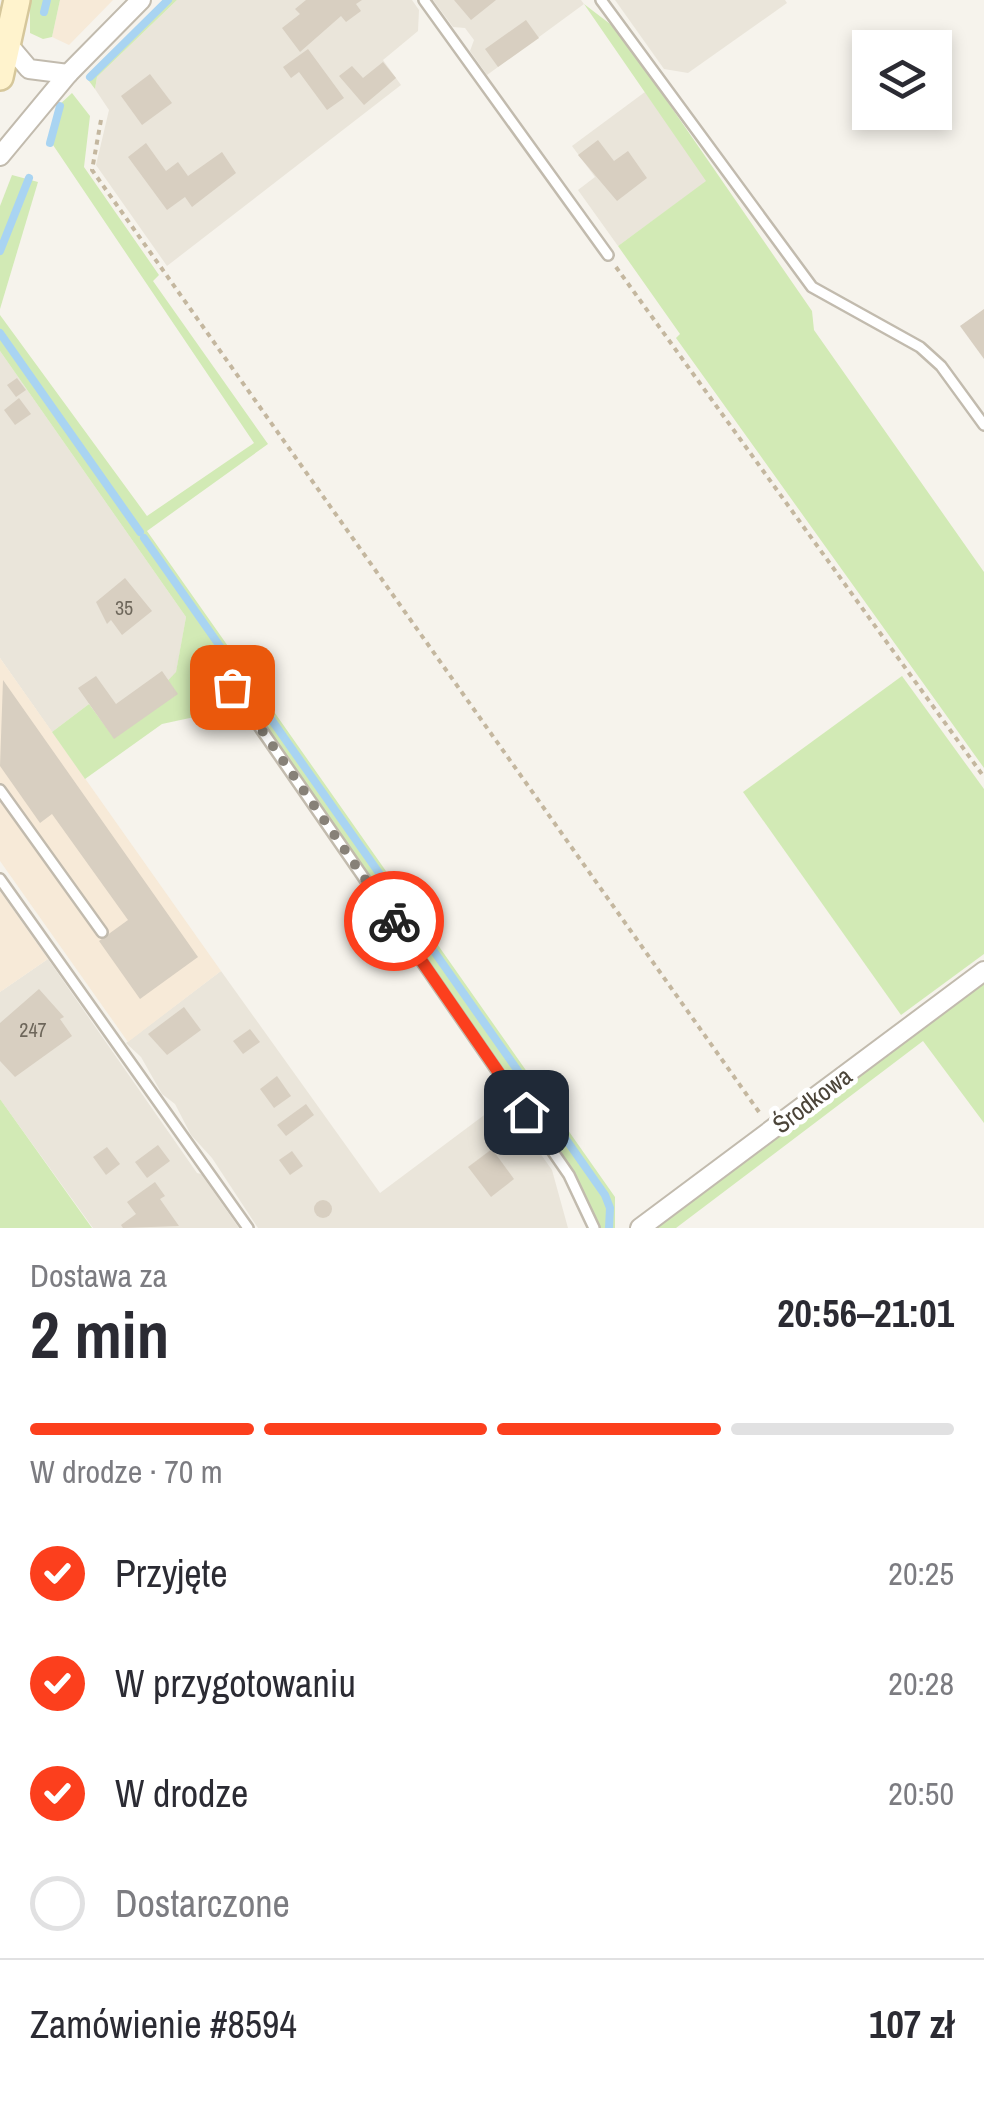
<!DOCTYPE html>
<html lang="pl">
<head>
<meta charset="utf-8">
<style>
  :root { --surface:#fff; --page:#f7f7f7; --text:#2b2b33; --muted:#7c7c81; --line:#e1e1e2; --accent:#fc3f1d }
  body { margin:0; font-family:"Archivo Narrow",sans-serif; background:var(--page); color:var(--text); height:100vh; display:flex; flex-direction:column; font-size:38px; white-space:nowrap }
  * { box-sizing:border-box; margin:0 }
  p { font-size:32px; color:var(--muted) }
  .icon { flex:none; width:55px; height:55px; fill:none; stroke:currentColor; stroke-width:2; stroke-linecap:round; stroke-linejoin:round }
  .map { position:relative; height:1228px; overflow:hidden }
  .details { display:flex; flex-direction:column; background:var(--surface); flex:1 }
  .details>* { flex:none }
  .tools { position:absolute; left:852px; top:30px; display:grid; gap:20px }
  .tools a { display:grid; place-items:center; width:100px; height:100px; border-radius:0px; background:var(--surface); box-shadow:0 5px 15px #0003; font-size:50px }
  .pin { position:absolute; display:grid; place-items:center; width:85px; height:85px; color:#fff; margin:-42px; border-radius:20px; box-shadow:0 5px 15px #0006 }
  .courier { position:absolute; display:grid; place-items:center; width:100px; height:100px; margin:-50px; border:8px solid #fc3f1d; border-radius:50%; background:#fff; color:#222; box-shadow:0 2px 12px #0007 }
  .headline em { font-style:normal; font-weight:700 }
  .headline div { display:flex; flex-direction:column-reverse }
  .headline { display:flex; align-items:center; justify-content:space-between; height:170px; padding:0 30px }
  h1 { font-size:65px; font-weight:700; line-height:75px }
  .bar { display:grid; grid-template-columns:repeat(4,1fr); gap:15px 10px; align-content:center; height:120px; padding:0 30px }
  .bar i { height:12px; border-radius:8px; background:var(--line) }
  .bar .current { background:var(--accent) }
  .bar p { grid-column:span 4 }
  .line { display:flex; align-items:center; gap:25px; padding:0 30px; border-top:2px solid var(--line) }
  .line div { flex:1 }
  ol { padding:0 30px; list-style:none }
  li { display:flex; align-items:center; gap:30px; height:110px }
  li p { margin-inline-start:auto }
  li .icon { padding:10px; border-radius:50%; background:var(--accent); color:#fff; stroke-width:4 }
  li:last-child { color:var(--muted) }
  li i { width:55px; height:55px; border:5px solid var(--line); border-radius:50% }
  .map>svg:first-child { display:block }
  .residential { fill:#eae5da }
  .commercial { fill:#f7ead8 }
  .green { fill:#d2eab5 }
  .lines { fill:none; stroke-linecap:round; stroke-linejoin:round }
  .stream { stroke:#a9d4f2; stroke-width:8 }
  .building { fill:#d8cfc1 }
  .service-casing { stroke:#c2bbae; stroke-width:14 }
  .minor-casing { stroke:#c2bbae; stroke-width:22 }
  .secondary-casing { stroke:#d6c79b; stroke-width:30 }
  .path { stroke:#c4b79f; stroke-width:4; stroke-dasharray:5 5; stroke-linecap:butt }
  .service { stroke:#fff; stroke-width:9 }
  .minor { stroke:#fff; stroke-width:18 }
  .secondary { stroke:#fff3cd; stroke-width:25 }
  .done { stroke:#878178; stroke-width:10; stroke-dasharray:0 18 }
  .route { stroke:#fc3f1d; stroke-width:12 }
  .labels { text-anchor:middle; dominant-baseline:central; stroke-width:9; stroke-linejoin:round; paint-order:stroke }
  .number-label { font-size:20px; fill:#6e675b }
  .street-label { font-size:25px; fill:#4b4439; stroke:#fff }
</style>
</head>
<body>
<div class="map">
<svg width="984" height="1228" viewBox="0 0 984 1228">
  <rect width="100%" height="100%" fill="#f6f3ec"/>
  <!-- residential -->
  <g class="residential">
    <path d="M177,0H412L419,10L418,31L383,60L401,85L167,266L96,165L109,110L95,89L97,77Z"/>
    <path d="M433,0H581L584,4L487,75L470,51L474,40L465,28L453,27Z"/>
    <path d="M615,0H785L787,3L688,73L664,69Z"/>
    <path d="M645,92L707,181L618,246L578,190L595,177L572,146Z"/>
    <path d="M0,351L186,617L176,673L178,694L114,739L89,704L52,732L0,658Z"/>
    <path d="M48,959L197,1173L201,1174L239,1228H93L0,1099V992Z"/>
    <path d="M221,971L380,1193L503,1101L552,1170L568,1228H258L212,1158L191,1135L175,1104L162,1094L141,1057L126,1043Z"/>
  </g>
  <!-- commercial -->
  <g class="commercial">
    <path d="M60,0H113L69,45L52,37Z"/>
    <path d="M0,658L221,971L128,1042L0,861Z"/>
    <path d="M0,891L48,959L0,992Z"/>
  </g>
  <!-- green -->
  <g class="green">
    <path d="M30,0H60L52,37L43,39L30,33Z"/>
    <path d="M165,0H177L97,77L95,89L86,77Z"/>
    <path d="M584,4L618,30L812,311L814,330L984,572V768L676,338L680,334L618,246L706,181Z"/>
    <path d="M72,93L90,116L84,167L159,275L153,281L268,444L147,531L615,1197V1228H601L565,1160L228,675L218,683L236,708L162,724L85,779L52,732L89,704L114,738L176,672L186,617L0,351V315L147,516L254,443L51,142L58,106Z"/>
    <path d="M12,175L38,182L0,309V206Z"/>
    <path d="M902,676L984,789V954L901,1015L743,792Z"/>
    <path d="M984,979V1123L923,1041L676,1228H652Z"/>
    <path d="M0,1099L92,1228H0Z"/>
  </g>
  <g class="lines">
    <!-- stream -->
    <g class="stream">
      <path d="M44,12L47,0"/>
      <path d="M90,77L168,0"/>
      <path d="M50,143L60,106"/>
      <path d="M0,251L29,178"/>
      <path d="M0,333L140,532"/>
      <path d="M144,538L605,1195L610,1208L609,1228"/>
    </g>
  </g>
  <!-- building -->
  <g class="building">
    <path d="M306,0H362L356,4L361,11L346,22L341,16L300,52L282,28L300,14L295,9Z"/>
    <path d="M454,0H496L471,20Z"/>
    <path d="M526,20L539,38L498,67L485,49Z"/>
    <path d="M308,49L344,98L327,110L299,72L291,78L283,67Z"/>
    <path d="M383,62L396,78L364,105L339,76L352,66L363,78Z"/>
    <path d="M150,74L172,103L142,125L121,96Z"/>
    <path d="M598,140L614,161L628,151L647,178L617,201L578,155Z"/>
    <path d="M146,143L166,171L178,162L188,176L222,152L236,173L192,207L185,197L167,210L128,157Z"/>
    <path d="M984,309V359L960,326Z"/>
    <path d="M17,378L26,390L16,397L7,385Z"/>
    <path d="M19,398L31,414L15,425L4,410Z"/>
    <path d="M125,578L152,611L122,635L111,620L107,624L96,602Z"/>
    <path d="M162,671L178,694L114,739L78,688L96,676L116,704Z"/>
    <path d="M3,680L198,957L140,999L99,941L128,920L52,814L40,823L0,766Z"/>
    <path d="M39,989L64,1017L60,1019L72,1036L15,1077L0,1061V1023Z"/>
    <path d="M184,1007L201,1030L167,1055L148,1034Z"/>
    <path d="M250,1029L260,1042L243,1054L233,1041Z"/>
    <path d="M277,1076L291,1096L274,1108L260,1089Z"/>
    <path d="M306,1104L314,1115L286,1136L277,1125Z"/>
    <path d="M158,1145L170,1161L147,1178L135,1162Z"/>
    <path d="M107,1147L120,1164L106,1175L93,1157Z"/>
    <path d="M492,1149L514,1179L491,1197L468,1167Z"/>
    <path d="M292,1151L303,1166L290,1175L279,1160Z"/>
    <path d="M155,1182L165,1196L160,1199L179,1226L123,1228L121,1225L136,1214L127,1202Z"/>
    <circle cx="323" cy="1209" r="9"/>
  </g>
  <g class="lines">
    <!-- service casing -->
    <g class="service-casing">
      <g id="service">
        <path d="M424,0L608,255"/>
        <path d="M601,0L812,287L920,347L941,366L984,425"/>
        <path d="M232,687L569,1175L594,1228"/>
        <path d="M0,790L102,932"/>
        <path d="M0,879L248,1228"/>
      </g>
    </g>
    <!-- minor casing -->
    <g class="minor-casing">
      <g id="minor">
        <path d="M7,43L29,69L68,74"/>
        <path d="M0,156L68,74L141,0"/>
        <path d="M640,1228L984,971"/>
      </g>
    </g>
    <!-- secondary casing -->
    <g class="secondary-casing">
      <path id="secondary" d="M0,77L17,0"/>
    </g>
    <!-- path -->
    <g class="path">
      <path d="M101,120L92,170L759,1112"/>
      <path d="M616,267L984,777"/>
    </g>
    <!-- service -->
    <use href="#service" class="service"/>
    <!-- minor -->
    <use href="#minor" class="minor"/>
    <!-- secondary -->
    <use href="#secondary" class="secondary"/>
  </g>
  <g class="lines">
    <!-- done -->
    <path class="done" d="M232,687L394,921"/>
    <!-- route -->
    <path class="route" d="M394,921L526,1112"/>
  </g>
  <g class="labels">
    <!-- number labels -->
    <g class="number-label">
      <text x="124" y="607">35</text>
      <text x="33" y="1029">247</text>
    </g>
    <!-- street labels -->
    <g class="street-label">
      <text transform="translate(812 1100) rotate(-37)">Środkowa</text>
    </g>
  </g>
</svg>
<div class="tools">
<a><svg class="icon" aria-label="layers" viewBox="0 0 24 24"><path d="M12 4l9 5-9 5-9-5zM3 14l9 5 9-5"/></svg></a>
</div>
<div class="pin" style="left:232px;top:687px;background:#ea580c"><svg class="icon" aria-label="bag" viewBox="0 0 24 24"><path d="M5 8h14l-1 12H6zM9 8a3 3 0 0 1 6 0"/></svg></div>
<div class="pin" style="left:526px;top:1112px;background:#1f2937"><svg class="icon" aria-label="home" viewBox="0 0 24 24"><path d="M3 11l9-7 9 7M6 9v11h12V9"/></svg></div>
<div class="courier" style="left:394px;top:921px"><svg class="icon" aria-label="bike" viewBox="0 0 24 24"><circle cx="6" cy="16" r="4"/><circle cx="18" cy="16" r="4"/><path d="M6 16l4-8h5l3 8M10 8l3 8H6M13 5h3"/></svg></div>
</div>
<section class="details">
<div class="headline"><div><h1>2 min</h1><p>Dostawa za</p></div><em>20:56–21:01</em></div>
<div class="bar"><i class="current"></i><i class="current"></i><i class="current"></i><i></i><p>W drodze · 70 m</p></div>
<ol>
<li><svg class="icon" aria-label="check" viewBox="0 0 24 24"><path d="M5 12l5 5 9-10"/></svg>Przyjęte<p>20:25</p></li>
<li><svg class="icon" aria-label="check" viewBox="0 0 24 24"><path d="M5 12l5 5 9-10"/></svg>W przygotowaniu<p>20:28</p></li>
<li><svg class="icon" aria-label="check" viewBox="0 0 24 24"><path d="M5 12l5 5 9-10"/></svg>W drodze<p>20:50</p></li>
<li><i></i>Dostarczone</li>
</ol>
<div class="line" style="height:130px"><div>Zamówienie #8594</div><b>107 zł</b></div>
</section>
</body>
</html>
